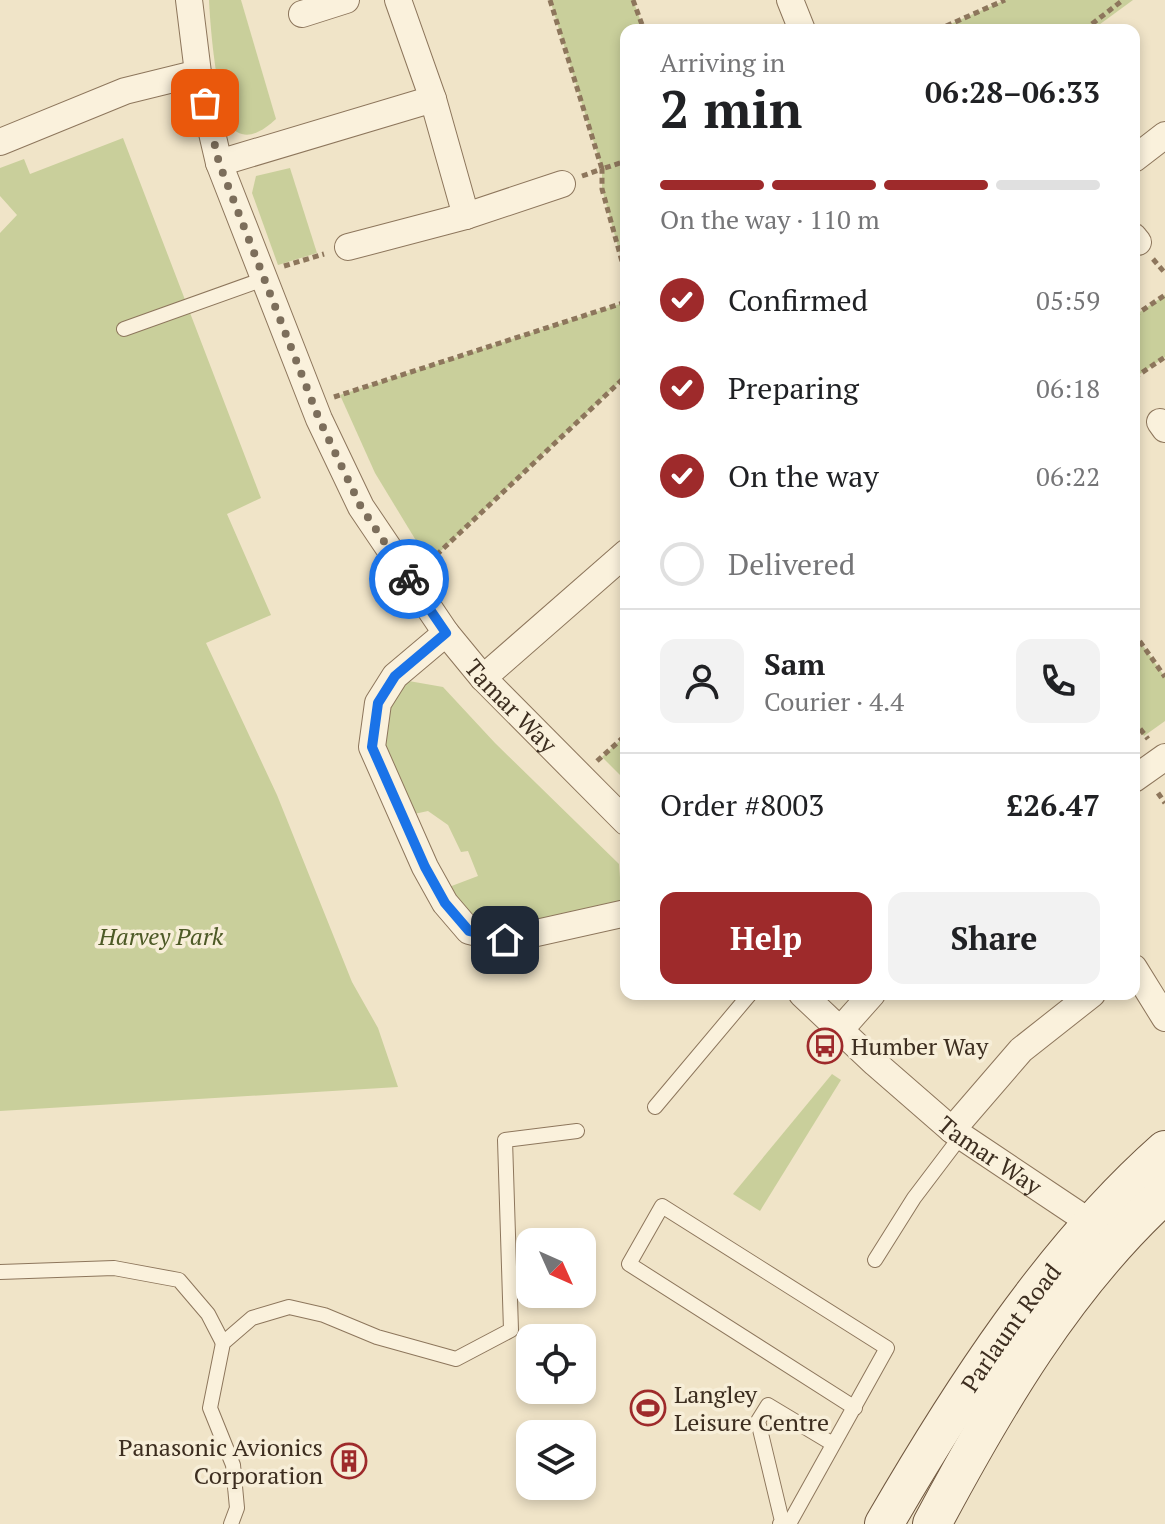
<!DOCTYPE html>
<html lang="en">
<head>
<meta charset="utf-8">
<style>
  :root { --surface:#fff; --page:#f2f2f2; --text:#202124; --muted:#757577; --line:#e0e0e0; --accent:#9e2a2b }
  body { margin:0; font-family:"PT Serif",serif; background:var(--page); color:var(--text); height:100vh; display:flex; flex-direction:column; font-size:30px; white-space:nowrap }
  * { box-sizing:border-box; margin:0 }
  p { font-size:26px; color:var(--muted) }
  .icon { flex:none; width:44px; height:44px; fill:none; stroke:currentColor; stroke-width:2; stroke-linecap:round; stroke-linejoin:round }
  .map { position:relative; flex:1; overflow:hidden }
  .drawer { position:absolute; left:620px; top:24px; width:520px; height:976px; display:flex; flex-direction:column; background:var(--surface); border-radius:16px; box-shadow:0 4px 12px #0003 }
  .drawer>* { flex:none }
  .needle { width:52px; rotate:135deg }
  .tools { position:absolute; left:516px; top:1228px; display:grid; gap:16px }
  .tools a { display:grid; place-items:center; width:80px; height:80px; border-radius:16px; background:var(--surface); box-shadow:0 4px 12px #0003; font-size:40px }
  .pin { position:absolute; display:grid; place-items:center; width:68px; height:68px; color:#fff; margin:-34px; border-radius:16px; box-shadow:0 4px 12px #0006 }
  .courier { position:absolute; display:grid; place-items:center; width:80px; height:80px; margin:-40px; border:6px solid #1a73e8; border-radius:50%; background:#fff; color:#222; box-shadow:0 2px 10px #0007 }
  .head em { font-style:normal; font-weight:700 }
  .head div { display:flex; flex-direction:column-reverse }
  .head { display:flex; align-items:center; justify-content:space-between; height:136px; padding:0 40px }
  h1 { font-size:52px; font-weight:700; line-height:60px }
  .bar { display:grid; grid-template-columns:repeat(4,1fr); gap:12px 8px; align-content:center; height:96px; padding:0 40px }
  .bar i { height:10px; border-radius:6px; background:var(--line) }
  .bar .current { background:var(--accent) }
  .bar p { grid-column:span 4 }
  .line { display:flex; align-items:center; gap:20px; padding:0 40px; border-top:2px solid var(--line) }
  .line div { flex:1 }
  .round { display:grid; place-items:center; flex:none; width:84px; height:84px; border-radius:16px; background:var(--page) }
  ol { padding:0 40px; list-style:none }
  li { display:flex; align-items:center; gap:24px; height:88px }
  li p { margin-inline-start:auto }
  li .icon { padding:8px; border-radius:50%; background:var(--accent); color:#fff; stroke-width:4 }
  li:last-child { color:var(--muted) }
  li i { width:44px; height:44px; border:4px solid var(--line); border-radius:50% }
  .cta { display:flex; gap:16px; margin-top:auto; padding:16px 40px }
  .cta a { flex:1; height:92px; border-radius:16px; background:var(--accent); color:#fff; font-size:32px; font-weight:700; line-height:92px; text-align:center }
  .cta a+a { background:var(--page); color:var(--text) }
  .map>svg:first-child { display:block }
  .green { fill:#c9cf9b }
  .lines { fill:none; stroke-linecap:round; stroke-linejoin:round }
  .lane-casing { stroke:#8d765c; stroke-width:16 }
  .street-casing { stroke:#8d765c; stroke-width:28 }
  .secondary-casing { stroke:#6f573f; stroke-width:40 }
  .path { stroke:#8d765c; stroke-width:5; stroke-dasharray:6 4; stroke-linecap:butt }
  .lane { stroke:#faf1dc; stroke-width:14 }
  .street { stroke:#faf1dc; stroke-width:26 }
  .secondary { stroke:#faf1dc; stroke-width:38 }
  .done { stroke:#7c6e5b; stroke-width:8; stroke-dasharray:0 14.4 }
  .route { stroke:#1a73e8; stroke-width:10 }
  .labels { text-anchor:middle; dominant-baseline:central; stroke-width:7; stroke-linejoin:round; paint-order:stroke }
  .street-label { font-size:24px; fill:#3d2e20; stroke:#f7eed8 }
  .park-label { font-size:24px; font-style:italic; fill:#4d5a26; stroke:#f7eed8 }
  .poi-label { font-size:24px; fill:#3d2e20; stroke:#f7eed8; text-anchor:start }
</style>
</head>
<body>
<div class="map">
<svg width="1165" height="1524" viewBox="0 0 1165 1524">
  <rect width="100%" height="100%" fill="#f0e4c8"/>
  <!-- green -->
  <g class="green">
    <path d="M209,0H241L276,119C266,128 251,140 237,132C217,120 210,24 209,0Z"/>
    <path d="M550,0H633L644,30H626V276L602,189V169Z"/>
    <path d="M1005,0H1133L1092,30H937Z"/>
    <path d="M123,138L261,498L227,514L271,615L206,643L277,795L352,982L378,1028L398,1087L0,1111V233L17,215L0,196V168L24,159L30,174Z"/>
    <path d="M290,168L317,253L278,265L252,193L256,176Z"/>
    <path d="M1165,295V357L1134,378V316Z"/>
    <path d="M626,302V376L429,562L375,473L340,395Z"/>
    <path d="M1134,633L1165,677V721L1144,736L1134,721Z"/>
    <path d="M403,680L443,687L495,743L619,864L622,904L507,935L467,917L449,887L478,876L468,851L461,852L448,825L428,811L414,814L384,747L385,704Z"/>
    <path d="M626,735V781L602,757Z"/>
    <path d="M832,1074L841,1080L760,1211L733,1194Z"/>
  </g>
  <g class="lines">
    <!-- lane casing -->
    <g class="lane-casing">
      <g id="lane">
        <path d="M124,329L264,279"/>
        <path d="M655,1107L750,994"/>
        <path d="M875,1260L914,1198L961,1136"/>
        <path d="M0,1272L114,1268L179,1280L208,1314L223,1343"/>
        <path d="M231,1524L237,1508L233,1465L210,1408L223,1343L252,1318L289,1307L324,1315L377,1337L456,1359L511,1330L505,1140L577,1131"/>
        <path d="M780,1524L782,1521L758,1421L768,1405L833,1444"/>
        <path d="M789,1524L887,1348L662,1206L629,1264L855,1408"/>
      </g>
    </g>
    <!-- street casing -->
    <g class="street-casing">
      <g id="street">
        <path id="s1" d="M189,0L198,73L219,163L319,419L361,507L446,633L483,678L626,822"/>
        <path d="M398,0L433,99L466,216"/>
        <path d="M790,0L802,30"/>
        <path d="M302,14L346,0"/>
        <path d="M0,142L125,91L198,73"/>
        <path d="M1134,159L1165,135"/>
        <path d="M219,163L433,99"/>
        <path d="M1134,237L1138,242"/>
        <path d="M348,247L466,216L562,184"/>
        <path d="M1160,422L1165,429"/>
        <path d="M446,633L395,676L378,703L372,747L425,867L445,903L469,931L505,940L626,913"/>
        <path d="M483,678L626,553"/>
        <path d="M1134,779L1165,757"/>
        <path d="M1134,968L1165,1018"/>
        <path id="s2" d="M802,994L875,1063L952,1130L1091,1223L1101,1234"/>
        <path d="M840,1030L872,994"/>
        <path d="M952,1130L1021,1050L1092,994"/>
      </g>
    </g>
    <!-- secondary casing -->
    <g class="secondary-casing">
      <g id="secondary">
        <path id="s3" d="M884,1524C960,1393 1051,1251 1165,1150"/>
        <path d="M932,1524C995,1406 1065,1285 1165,1194"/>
      </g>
    </g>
    <!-- path -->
    <g class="path">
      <path d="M550,0L602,169L626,161"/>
      <path d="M633,0L644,30"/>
      <path d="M937,30L1005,0"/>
      <path d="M1084,30L1123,0"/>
      <path d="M582,176L602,169V189L626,276"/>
      <path d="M1153,259L1165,273"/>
      <path d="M284,266L324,254"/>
      <path d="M1134,316L1165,295"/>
      <path d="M1134,378L1165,357"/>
      <path d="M334,397L626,302"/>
      <path d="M429,562L626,376"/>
      <path d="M1134,633L1165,677"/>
      <path d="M1134,721L1148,739"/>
      <path d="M597,761L626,735"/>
      <path d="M1158,793L1165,803"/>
    </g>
    <!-- lane -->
    <use href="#lane" class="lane"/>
    <!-- street -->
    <use href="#street" class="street"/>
    <!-- secondary -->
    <use href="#secondary" class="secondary"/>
  </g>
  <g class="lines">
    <!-- done -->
    <path class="done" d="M205,103L219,163L319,419L361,507L409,579"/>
    <!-- route -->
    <path class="route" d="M409,579L446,633L395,676L378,703L372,747L425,867L445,903L469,931L505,940"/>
  </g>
  <!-- icons -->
  <defs>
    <g id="bus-ring" transform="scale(1.8)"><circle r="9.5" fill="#f7eed8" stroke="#9e2a2b" stroke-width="1.5"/><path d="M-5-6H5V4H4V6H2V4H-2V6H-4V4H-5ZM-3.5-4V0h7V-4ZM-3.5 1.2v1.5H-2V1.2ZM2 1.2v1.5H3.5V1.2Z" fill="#9e2a2b"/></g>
    <g id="stadium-ring" transform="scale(1.8)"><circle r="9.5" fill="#f7eed8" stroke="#9e2a2b" stroke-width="1.5"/><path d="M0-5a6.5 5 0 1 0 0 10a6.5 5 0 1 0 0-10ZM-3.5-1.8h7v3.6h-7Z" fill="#9e2a2b"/></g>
    <g id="building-ring" transform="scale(1.8)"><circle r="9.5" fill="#f7eed8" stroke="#9e2a2b" stroke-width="1.5"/><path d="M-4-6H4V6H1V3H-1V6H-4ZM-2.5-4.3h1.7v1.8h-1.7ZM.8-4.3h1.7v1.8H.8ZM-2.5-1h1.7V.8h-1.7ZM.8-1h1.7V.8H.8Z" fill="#9e2a2b"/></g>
  </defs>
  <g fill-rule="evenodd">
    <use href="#bus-ring" x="825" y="1046"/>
    <use href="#stadium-ring" x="648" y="1408"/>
    <use href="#building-ring" x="349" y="1461"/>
  </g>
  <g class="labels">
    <!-- street labels -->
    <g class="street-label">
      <text stroke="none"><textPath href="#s1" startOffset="788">Tamar Way</textPath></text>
      <text stroke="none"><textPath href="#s2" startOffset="248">Tamar Way</textPath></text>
      <text stroke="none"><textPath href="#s3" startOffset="234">Parlaunt Road</textPath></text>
    </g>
    <!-- park labels -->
    <g class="park-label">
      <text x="161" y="936">Harvey Park</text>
    </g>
    <!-- poi labels -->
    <g class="poi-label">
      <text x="851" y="1046">Humber Way</text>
      <text x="674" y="1394">Langley<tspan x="674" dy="28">Leisure Centre</tspan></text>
      <text x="323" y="1447" text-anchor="end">Panasonic Avionics<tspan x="323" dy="28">Corporation</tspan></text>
    </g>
  </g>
</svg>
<div class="tools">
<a><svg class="needle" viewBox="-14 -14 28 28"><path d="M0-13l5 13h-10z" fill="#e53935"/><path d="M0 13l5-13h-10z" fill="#757577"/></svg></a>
<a><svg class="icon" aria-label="locate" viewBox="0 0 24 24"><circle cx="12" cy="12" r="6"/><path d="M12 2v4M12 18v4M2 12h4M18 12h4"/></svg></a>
<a><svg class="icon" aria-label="layers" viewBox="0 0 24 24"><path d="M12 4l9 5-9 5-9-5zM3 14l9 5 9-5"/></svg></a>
</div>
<div class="pin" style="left:205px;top:103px;background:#ea580c"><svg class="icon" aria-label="bag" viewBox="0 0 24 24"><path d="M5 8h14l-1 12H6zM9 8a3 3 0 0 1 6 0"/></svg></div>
<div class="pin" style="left:505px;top:940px;background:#1f2937"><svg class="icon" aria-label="home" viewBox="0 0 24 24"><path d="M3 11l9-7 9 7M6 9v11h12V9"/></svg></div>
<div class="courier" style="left:409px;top:579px"><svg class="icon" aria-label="bike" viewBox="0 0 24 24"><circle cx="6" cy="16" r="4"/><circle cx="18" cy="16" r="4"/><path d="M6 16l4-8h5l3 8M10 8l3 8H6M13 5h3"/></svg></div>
<section class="drawer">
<div class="head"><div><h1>2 min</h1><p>Arriving in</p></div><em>06:28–06:33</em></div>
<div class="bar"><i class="current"></i><i class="current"></i><i class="current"></i><i></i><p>On the way · 110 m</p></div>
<ol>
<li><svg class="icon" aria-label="check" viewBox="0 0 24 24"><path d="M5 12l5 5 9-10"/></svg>Confirmed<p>05:59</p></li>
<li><svg class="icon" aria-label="check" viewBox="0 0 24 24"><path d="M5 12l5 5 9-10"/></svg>Preparing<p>06:18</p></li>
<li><svg class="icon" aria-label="check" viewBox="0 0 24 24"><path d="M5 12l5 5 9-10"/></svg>On the way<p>06:22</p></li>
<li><i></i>Delivered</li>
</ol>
<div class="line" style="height:144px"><a class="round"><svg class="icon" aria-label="person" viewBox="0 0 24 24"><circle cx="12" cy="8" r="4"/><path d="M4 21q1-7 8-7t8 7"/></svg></a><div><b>Sam</b><p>Courier · 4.4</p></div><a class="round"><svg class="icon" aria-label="phone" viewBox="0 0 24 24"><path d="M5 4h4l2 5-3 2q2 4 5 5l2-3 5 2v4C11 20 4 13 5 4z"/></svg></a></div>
<div class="line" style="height:104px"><div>Order #8003</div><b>£26.47</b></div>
<div class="cta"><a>Help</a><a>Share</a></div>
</section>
</div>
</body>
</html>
